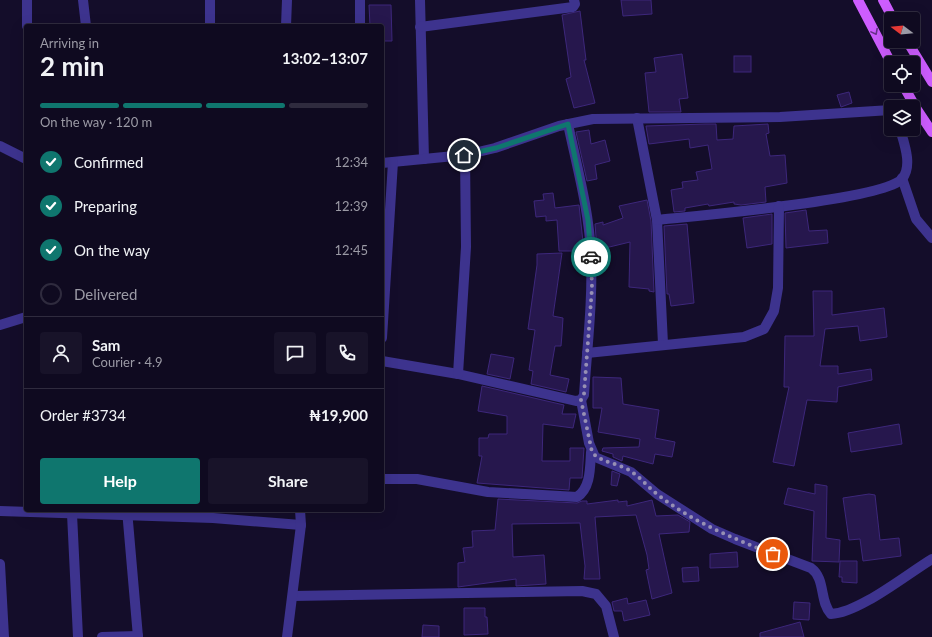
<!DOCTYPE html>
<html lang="en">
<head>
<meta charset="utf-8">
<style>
  :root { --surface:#0f0a20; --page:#181329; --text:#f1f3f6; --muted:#9b9aa5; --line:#2f2b3e; --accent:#0f766e }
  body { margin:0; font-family:Lato,sans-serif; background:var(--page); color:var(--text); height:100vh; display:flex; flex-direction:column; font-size:15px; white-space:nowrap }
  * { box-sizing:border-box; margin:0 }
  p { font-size:13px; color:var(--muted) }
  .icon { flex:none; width:22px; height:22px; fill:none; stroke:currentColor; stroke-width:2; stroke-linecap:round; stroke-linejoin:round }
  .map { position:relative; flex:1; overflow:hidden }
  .sheet { position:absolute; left:24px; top:24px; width:360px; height:488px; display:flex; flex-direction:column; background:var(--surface); border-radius:4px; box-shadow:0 4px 16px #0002,0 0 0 1px var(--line) }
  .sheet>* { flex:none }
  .needle { width:26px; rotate:286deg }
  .controls { position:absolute; left:884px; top:12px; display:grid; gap:8px }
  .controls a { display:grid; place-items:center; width:36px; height:36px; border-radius:4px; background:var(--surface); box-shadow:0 4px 16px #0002,0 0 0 1px var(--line); font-size:20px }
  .pin { position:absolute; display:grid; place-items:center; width:34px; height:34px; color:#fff; margin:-17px; border:2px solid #fff; border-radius:50%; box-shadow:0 1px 4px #0007 }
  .courier { position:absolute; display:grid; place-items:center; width:40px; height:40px; margin:-20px; border:3px solid #0f766e; border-radius:50%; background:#fff; color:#222; box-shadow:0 1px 5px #0007 }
  .headline em { font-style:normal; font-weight:700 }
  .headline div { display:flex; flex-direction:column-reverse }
  .headline { display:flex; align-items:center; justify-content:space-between; height:68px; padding:0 16px }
  h1 { font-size:26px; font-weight:700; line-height:30px }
  .bar { display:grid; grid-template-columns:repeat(4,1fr); gap:6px 4px; align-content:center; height:48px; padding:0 16px }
  .bar i { height:5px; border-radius:3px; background:var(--line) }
  .bar .selected { background:var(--accent) }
  .bar p { grid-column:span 4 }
  .line { display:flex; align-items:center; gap:10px; padding:0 16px; border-top:1px solid var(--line) }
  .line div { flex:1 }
  .round { display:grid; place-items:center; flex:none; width:42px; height:42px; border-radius:4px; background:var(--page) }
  ol { padding:0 16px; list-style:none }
  li { display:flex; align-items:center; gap:12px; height:44px }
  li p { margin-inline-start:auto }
  li .icon { padding:4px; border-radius:50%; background:var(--accent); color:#fff; stroke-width:4 }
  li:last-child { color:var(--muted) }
  li i { width:22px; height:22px; border:2px solid var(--line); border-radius:50% }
  .action { display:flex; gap:8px; margin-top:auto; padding:8px 16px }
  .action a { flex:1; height:46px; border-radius:4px; background:var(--accent); color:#fff; font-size:16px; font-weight:700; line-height:46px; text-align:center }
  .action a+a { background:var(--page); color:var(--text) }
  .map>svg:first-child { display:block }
  .building { fill:#26174d; stroke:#3d277b }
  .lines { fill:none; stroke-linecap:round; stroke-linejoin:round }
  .minor { stroke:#3d338e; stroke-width:10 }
  .major { stroke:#cd5dff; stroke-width:10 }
  .oneway { stroke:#67318a }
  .done { stroke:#9790b4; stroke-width:4; stroke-dasharray:0 7.2 }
  .route { stroke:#0f766e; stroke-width:5 }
</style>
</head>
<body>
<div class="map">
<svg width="932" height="637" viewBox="0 0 932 637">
  <rect width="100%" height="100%" fill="#140d2a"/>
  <!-- building -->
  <g class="building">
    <path d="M621,0H651L652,14L623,16Z"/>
    <path d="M369,5H391L392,41H382V26H370Z"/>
    <path d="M580,11L586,60H584L595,103L574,108L566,79L571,77L562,15Z"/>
    <path d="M682,54L688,98L679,99L681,112H649L645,73L656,72L654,58Z"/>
    <rect x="734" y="56" width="17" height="16"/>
    <path d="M849,92L852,103L841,107L837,95Z"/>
    <path d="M705,124H716L717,140L733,139L734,126L768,124L769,133L766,134L770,156L785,155L787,183L765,187L766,202L741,205L734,204V202L709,206L708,204L685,208V211L674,212L671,190L683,188L682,182L698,180L696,172L712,169L708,145L690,148L689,139L649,144L646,126Z"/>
    <path d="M589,130L591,144L605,140L610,161L595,165L597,179L587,181L576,132Z"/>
    <path d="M553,193L555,208L579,205L584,251H559L557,220L546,221V216L536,217L534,201L544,200L543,194Z"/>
    <path d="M647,200L651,221L654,292L649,291V289L629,287L630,242L597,250L595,224L603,222V225L623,218L619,206Z"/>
    <path d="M806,210L809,231L827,230L828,243L786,248L785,213Z"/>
    <path d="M772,214V244L747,248L743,218Z"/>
    <path d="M687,224L694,303L671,306L669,294H667L664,226Z"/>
    <path d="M562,253L553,316L563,318L562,334L561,346H555L550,375L569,379L566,392L531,384L533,371L529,370L535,330L528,329L537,265V254Z"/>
    <path d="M813,291H832V315L884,308L887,337L860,341L858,326L825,329L820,366H838V374L871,369L872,380L838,387L837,402L807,400L794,466L773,462L789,387H784L785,336H814Z"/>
    <path d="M491,354L514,358L510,379L487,374Z"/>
    <path d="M593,377L621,378L623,404L659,410L655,438L675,442L672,457L655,454L653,464L623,456L622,461L613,457V454L602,451L603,448L639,447L640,439L598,432L602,408H593Z"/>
    <path d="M482,386L564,405L562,414H576L573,428L543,424L542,461H570V448H584L582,478H570L569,490L477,483L482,456H479V438H488L489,434H507V416L478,411Z"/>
    <path d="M899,424L902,444L851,452L848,433Z"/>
    <path d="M612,471L620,474L617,486L611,485Z"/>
    <path d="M815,484L827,486L826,538L840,540L839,562L812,561L814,511L784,504L788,488L815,494Z"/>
    <path d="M869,494L875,495L880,540L899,538L901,556L863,561L860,539L849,540L843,498Z"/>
    <path d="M498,499L577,503L582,501H587V504L618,500V502L627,501V506L652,500L656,516L678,515L690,522L689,532L659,534L672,593L652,599L646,570L649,569L647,555L636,515L595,517L600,579H584L585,566L580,523L512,524L513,557L544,555L546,584L516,586V579L458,587V563L465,562L463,548L473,547L472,531L495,530Z"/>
    <path d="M737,552L738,567L710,568V554Z"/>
    <path d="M840,561H857V583L842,582V577H839Z"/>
    <path d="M698,567L699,581L683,582L682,568Z"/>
    <path d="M627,598L628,604L646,600L650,615L624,621L622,611H614L612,602Z"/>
    <path d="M794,602L810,603L809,620L793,619Z"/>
    <path d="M464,608H485V617H487L488,634L464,635Z"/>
    <path d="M800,622L804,637H760V633Z"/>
    <path d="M423,625L439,626V637H422Z"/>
  </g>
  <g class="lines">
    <!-- minor -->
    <g class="minor">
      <path d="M27,0V26"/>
      <path d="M83,0L86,26"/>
      <path d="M420,0L424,159"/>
      <path d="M210,26V0"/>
      <path d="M286,26L287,0"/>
      <path d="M360,26V0"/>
      <path d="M420,27L573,7L575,4L574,0"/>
      <path d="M637,118L657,220L663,344"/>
      <path d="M0,146L26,159"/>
      <path d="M382,163L465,155L495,148L559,126L593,119L780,117L891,110"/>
      <path d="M902,178L916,219L932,238"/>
      <path d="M657,220C695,216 882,200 902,179C913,166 904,143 900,129"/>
      <path d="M0,325L26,317"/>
      <path d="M382,338L393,162"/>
      <path d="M587,353L744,337L764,329L774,311L778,288L779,206"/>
      <path d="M382,361L458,374L576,401L581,400L584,395C587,348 593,301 591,254C589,210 577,167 568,124"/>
      <path d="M458,374L466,247L465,155"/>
      <path d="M581,400L589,443L595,457L631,472L657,494L712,529L735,539L811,568C826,579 819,601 831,614C859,613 907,574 932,559"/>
      <path d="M382,479H417L488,492L577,497C591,488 590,467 591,452"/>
      <path d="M127,510L138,637"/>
      <path d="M0,511L213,518L301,525"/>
      <path d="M72,514L78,637"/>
      <path d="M0,564L4,637"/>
      <path d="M293,596L582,591L596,594L606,606L614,637"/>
      <path d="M102,637L138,636"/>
      <path d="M287,637L301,525L300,510"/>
    </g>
    <!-- major -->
    <g class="major">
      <path d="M858,0L891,63"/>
      <path d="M883,0L893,19"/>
      <path d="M907,41L932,82"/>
      <path d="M903,85L916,108L932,132"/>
    </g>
  </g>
  <!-- one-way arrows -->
  <defs><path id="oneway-chevron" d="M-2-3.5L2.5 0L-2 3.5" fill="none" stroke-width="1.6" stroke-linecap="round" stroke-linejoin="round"/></defs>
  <use class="oneway" href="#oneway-chevron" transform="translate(875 32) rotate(62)"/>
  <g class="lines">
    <!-- done -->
    <path class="done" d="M591,257L592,288L584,394L581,400L592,452C600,463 620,463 632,472C641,478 648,487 657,494C691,521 732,538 773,554"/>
    <!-- route -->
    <path class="route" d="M464,155L496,148L568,124L588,220L591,257"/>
  </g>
</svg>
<div class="controls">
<a><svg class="needle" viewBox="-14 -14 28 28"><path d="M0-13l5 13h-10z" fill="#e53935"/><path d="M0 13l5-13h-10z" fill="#9b9aa5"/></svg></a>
<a><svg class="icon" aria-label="locate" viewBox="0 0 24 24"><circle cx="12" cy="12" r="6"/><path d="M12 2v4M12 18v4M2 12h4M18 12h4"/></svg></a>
<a><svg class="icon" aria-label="layers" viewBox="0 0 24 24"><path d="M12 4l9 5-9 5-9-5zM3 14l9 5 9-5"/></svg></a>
</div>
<div class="pin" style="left:773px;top:554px;background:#ea580c"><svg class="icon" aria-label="bag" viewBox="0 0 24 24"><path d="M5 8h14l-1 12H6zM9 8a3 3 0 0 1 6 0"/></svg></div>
<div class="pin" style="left:464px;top:155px;background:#1f2937"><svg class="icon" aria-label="home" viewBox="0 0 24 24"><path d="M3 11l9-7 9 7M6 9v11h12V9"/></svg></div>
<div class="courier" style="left:591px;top:257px"><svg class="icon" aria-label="car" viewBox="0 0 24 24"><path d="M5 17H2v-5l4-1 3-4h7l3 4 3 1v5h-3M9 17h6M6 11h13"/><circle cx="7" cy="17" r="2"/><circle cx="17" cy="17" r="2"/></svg></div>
<section class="sheet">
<div class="headline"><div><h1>2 min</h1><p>Arriving in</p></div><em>13:02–13:07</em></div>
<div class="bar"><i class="selected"></i><i class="selected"></i><i class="selected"></i><i></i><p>On the way · 120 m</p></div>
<ol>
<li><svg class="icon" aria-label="check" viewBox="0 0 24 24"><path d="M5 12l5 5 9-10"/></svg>Confirmed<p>12:34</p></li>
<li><svg class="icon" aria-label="check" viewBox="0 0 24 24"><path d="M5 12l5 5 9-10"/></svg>Preparing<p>12:39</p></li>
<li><svg class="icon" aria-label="check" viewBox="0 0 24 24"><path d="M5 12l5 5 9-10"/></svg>On the way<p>12:45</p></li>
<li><i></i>Delivered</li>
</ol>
<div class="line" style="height:72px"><a class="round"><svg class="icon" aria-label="person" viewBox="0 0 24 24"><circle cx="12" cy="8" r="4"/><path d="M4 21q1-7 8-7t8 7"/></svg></a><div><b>Sam</b><p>Courier · 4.9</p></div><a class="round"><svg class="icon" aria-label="chat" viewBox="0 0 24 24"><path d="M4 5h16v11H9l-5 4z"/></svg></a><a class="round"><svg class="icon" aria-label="phone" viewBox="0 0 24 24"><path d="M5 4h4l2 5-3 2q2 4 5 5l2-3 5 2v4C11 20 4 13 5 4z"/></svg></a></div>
<div class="line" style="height:52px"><div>Order #3734</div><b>₦19,900</b></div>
<div class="action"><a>Help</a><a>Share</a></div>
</section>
</div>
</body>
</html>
